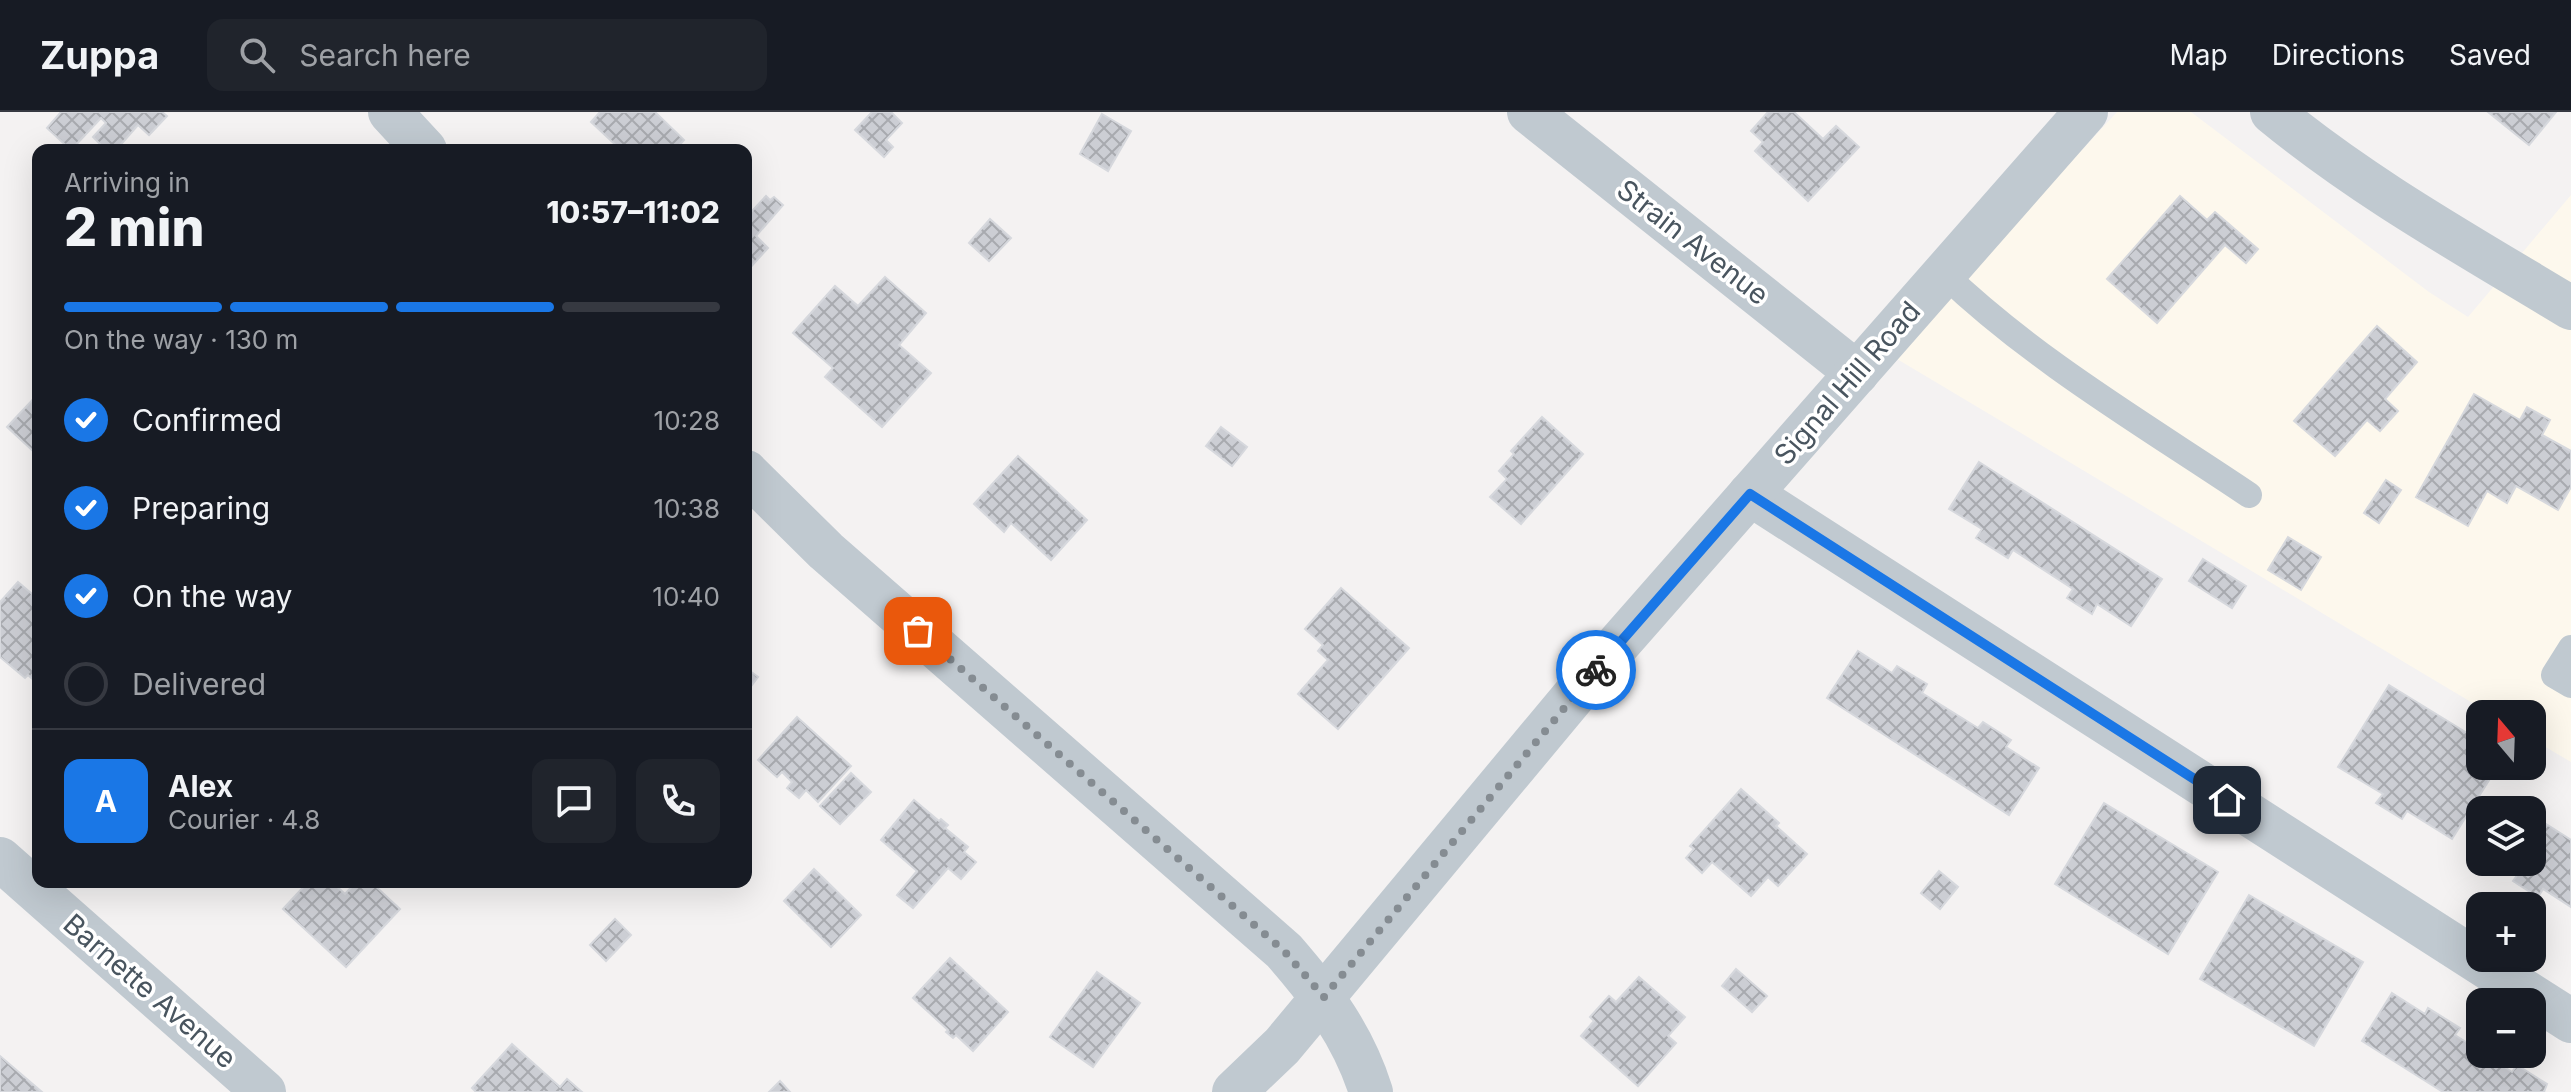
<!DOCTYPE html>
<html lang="en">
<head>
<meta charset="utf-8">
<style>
  :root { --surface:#171b24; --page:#20242c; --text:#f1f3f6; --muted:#9ea1a6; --line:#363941; --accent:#1a77e6 }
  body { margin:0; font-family:Inter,sans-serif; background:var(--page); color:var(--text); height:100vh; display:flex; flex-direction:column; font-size:30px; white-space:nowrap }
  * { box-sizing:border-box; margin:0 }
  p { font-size:26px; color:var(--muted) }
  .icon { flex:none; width:44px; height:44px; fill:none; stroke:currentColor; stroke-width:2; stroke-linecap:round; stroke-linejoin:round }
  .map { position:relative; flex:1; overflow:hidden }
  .side { position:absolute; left:32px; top:32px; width:720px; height:744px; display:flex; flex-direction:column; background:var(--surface); border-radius:16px; box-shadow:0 8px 32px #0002 }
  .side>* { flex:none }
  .needle { width:52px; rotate:341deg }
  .controls { position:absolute; left:2466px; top:588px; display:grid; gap:16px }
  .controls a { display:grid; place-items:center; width:80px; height:80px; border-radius:16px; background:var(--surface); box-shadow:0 8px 32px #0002; font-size:40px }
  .pin { position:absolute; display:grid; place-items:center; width:68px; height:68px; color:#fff; margin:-34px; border-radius:16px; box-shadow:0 4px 12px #0006 }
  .courier { position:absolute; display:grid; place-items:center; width:80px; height:80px; margin:-40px; border:6px solid #1a77e6; border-radius:50%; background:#fff; color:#222; box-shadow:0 2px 10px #0007 }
  .head em { font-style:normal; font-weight:800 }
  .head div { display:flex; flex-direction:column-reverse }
  .head { display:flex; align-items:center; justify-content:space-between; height:136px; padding:0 32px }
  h1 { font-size:52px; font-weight:800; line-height:60px }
  .bar { display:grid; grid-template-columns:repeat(4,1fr); gap:12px 8px; align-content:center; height:96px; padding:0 32px }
  .bar i { height:10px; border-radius:6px; background:var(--line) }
  .bar .selected { background:var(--accent) }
  .bar p { grid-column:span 4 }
  .line { display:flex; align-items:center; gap:20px; padding:0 32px; border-top:2px solid var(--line) }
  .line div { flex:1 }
  .round { display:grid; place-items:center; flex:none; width:84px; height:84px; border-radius:16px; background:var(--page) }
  ol { padding:0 32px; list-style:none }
  li { display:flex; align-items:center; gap:24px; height:88px }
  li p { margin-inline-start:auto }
  li .icon { padding:8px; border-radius:50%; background:var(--accent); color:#fff; stroke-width:4 }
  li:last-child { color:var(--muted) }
  li i { width:44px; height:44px; border:4px solid var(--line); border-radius:50% }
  header { display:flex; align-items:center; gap:48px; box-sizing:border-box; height:112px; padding:0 40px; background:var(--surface); border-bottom:2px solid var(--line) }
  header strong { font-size:38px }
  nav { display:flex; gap:44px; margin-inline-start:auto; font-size:28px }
  .search { width:560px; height:72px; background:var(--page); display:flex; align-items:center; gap:20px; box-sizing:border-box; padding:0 28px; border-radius:16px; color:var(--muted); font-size:30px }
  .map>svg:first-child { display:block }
  .commercial { fill:#fdf8ed }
  .building { fill:url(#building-cross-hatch); stroke:#d6d8dd; stroke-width:2 }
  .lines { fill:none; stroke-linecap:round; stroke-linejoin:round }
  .service { stroke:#c0c9d0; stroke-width:26 }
  .minor { stroke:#c0c9d0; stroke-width:44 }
  .tertiary { stroke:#c0c9d0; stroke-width:44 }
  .done { stroke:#858c92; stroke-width:8; stroke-dasharray:0 14.4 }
  .route { stroke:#1a77e6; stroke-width:10 }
  .labels { text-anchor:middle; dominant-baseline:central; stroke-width:7; stroke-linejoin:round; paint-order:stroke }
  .street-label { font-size:28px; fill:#49555f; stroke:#fff }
</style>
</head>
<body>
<header>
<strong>Zuppa</strong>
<div class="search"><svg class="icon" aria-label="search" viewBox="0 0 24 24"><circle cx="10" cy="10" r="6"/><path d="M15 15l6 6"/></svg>Search here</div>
<nav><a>Map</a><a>Directions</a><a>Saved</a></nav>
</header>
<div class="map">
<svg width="2571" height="980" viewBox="0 0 2571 980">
  <defs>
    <pattern id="building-cross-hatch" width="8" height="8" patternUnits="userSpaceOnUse" patternTransform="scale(2)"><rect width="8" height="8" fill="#ccced4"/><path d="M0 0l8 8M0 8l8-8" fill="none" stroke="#a8aaaf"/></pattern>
  </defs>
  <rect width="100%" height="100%" fill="#f4f2f2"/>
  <!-- commercial -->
  <path class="commercial" d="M2117,0H2191L2429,180L2468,205L2571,83V650L2532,627V602H2491L1892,244Z"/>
  <!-- building -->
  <g class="building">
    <path d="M61,0H162L167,4L149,23L138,13L116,38H106L93,25L106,11L101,6L71,38L47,16Z"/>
    <path d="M600,0H655L684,28L675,38H621L591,10Z"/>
    <path d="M872,0H891L902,11L886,28L893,35L884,45L855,18Z"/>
    <path d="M1768,0H1794L1823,27L1836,14L1859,35L1808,89L1755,39L1763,30L1751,19Z"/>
    <path d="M2488,0H2556L2529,33Z"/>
    <path d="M1102,2L1131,19L1108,59L1080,42Z"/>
    <path d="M766,84L770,88L774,85L783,93L756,124L768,136L748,158L746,156V93L752,99Z"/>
    <path d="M2180,84L2207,108L2215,100L2258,137L2246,151L2225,133L2157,211L2107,167Z"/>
    <path d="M990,107L1011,126L989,149L969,131Z"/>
    <path d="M885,165L926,201L899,233L931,261L882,315L825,265L833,256L793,221L835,174L858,194Z"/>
    <path d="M2377,214L2417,250L2385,287L2398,299L2380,319L2367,308L2335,344L2294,309Z"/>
    <path d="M38,282V337L34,340L7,315Z"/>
    <path d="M2474,282L2520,308L2527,295L2550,308L2542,323L2571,339V375L2558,398L2516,374L2507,391L2487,379L2468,414L2416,385Z"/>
    <path d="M1542,305L1583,342L1521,412L1490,385L1507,367L1499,359L1514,342L1511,339Z"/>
    <path d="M1221,315L1247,335L1232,354L1206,334Z"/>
    <path d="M1018,344L1087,408L1051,448L1011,411L1004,420L974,392Z"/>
    <path d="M1979,350L2162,467L2131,514L2097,492L2092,502L2067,486L2073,477L2013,438L2008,446L1976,426L1982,417L1949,397Z"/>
    <path d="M2386,368L2401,378L2379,411L2364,401Z"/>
    <path d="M2288,425L2321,445L2301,478L2268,458Z"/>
    <path d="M2203,447L2246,474L2232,496L2189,469Z"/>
    <path d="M18,470L38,487V572L28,563L25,566L0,545V490Z"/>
    <path d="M1341,476L1409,536L1338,617L1298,582L1328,548L1318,539L1323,533L1305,517Z"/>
    <path d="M1858,539L1892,561L1897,554L1927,572L1922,581L1978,616L1983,610L2011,628L2006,635L2039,656L2009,703L1827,586Z"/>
    <path d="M746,556L758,565L746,581Z"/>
    <path d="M2389,573L2480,629V654H2498L2452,727L2407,699L2402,707L2376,691L2383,682L2338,655Z"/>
    <path d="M797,605L851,654L818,690L806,678L799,686L787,676L792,670L782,660L777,665L758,648Z"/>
    <path d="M851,661L871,680L840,712L820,694Z"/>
    <path d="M1741,677L1779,711L1776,714L1807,742L1778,774L1768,765L1751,784L1712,750L1702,761L1686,746L1694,737L1690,734Z"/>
    <path d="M914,688L939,709L941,707L948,713L945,716L968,735L964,740L976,750L961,767L948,756L913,796L897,783L917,759L881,728Z"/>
    <path d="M2104,691L2218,760L2168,842L2055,772Z"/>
    <path d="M2532,703L2571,728V795L2543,777L2538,785L2513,769L2518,762L2498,750H2532Z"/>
    <path d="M814,757L861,803L831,835L784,789Z"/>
    <path d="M1939,759L1958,775L1940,797L1921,781Z"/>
    <path d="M308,770H332L345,782L356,770H371L400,797L346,855L283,797Z"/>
    <path d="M2249,783L2363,850L2314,934L2200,867Z"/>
    <path d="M615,807L631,823L606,849L590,833Z"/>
    <path d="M950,846L1008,900L973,939L956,923L953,926L946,920L948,918L913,886Z"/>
    <path d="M1736,857L1767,884L1752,900L1722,874Z"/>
    <path d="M1097,860L1140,891L1093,955L1050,925Z"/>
    <path d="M1639,865L1685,905L1668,924L1676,931L1638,974L1581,924L1594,909L1590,905L1609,884L1616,890Z"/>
    <path d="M2392,881L2425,902L2428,896L2460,916L2455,923L2480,939V942H2485L2512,960L2517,953L2547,972L2544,980H2443L2362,929Z"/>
    <path d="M512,932L560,975L567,967L582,980H476L472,976Z"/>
    <path d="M0,944L42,980H0Z"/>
    <path d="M780,969L790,980H769Z"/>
  </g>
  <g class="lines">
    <!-- service -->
    <g class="service">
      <path d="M1944,162C2035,249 2145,313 2249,383"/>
      <path d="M2571,536L2554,563L2571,573"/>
    </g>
    <!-- minor -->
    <g class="minor">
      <path d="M390,0L425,38"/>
      <path d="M1529,0L1857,261"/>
      <path d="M2272,0C2364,76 2469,134 2571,196"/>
      <path d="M746,360L826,439L1284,839C1323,884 1353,923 1371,980"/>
      <path d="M1750,382L2571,909"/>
      <path d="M0,747L264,980"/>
    </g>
    <!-- tertiary -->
    <path class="tertiary" d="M1234,980L1282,934L1592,562L2086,0"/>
  </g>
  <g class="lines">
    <!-- done -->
    <path class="done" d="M918,519L1284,839L1324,885L1596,558"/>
    <!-- route -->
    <path class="route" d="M1596,558L1750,382L2227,688"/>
  </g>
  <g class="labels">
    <!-- street labels -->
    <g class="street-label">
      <text transform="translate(1693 130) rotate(38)">Strain Avenue</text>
      <text transform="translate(1847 271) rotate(-49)">Signal Hill Road</text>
      <text transform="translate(150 879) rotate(41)">Barnette Avenue</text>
    </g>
  </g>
</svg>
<div class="controls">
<a><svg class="needle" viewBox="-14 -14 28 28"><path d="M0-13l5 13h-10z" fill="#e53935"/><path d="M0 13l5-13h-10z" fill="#9ea1a6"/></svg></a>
<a><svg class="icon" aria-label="layers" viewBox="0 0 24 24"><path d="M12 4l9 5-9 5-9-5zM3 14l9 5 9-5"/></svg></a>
<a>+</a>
<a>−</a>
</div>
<div class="pin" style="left:918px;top:519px;background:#ea580c"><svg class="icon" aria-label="bag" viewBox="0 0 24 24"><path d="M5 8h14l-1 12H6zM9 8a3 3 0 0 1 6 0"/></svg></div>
<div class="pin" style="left:2227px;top:688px;background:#1f2937"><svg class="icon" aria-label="home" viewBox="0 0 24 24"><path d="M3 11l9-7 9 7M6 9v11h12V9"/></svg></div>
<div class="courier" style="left:1596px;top:558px"><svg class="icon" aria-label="bike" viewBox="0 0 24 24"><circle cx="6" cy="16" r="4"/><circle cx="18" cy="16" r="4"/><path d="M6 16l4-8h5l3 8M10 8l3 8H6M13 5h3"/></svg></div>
<section class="side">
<div class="head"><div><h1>2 min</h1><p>Arriving in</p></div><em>10:57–11:02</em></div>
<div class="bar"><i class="selected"></i><i class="selected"></i><i class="selected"></i><i></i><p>On the way · 130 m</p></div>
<ol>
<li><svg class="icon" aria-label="check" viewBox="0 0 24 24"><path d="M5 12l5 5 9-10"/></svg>Confirmed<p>10:28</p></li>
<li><svg class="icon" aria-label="check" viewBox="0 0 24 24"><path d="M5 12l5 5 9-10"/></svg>Preparing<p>10:38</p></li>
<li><svg class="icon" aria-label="check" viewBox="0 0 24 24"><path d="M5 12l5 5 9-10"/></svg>On the way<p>10:40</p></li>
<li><i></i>Delivered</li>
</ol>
<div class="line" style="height:144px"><b class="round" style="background:var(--accent);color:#fff">A</b><div><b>Alex</b><p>Courier · 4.8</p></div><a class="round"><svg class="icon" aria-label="chat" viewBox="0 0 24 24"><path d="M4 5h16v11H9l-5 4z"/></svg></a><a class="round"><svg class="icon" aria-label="phone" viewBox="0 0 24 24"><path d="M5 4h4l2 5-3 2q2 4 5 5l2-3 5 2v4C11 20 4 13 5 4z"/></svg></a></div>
</section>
</div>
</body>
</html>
